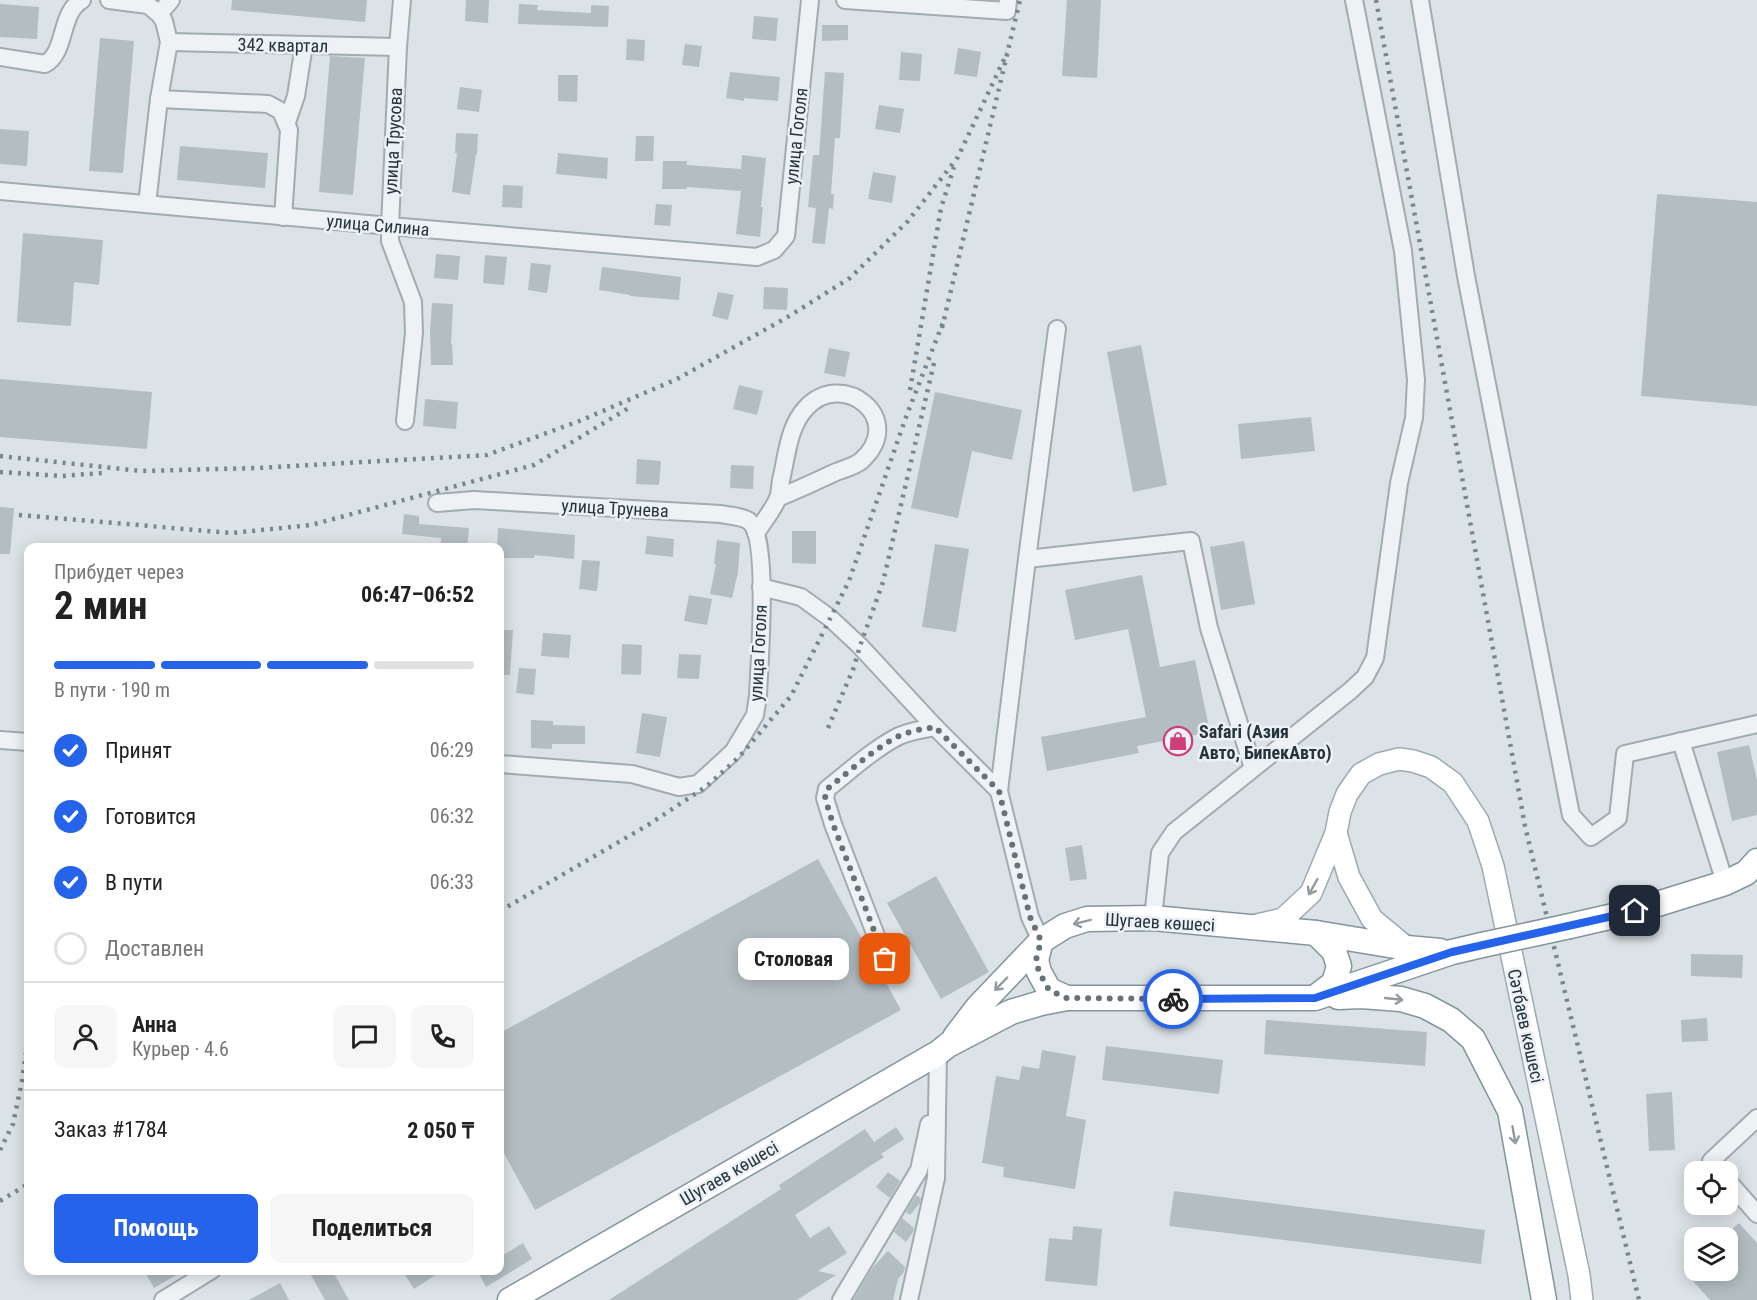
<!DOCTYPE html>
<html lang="ru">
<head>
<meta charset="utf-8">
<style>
  :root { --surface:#fff; --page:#f6f6f6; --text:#222; --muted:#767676; --line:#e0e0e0; --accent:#2563eb }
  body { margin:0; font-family:"Roboto Condensed",sans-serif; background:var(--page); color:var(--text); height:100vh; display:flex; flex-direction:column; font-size:22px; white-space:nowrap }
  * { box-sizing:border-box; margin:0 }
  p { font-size:20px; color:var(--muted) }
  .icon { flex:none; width:33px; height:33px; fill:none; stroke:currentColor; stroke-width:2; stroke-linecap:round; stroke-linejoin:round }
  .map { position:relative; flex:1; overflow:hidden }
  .side { position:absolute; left:24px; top:543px; width:480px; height:732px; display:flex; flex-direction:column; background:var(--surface); border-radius:12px; box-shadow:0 3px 15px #0003 }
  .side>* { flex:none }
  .controls { position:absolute; left:1684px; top:1161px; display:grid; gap:12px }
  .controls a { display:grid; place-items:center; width:54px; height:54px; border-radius:12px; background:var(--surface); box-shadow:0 3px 15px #0003; font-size:30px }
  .pin { position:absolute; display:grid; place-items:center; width:51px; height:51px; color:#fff; margin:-26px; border-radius:12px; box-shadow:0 3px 9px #0006 }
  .courier { position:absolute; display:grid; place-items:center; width:60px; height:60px; margin:-30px; border:4px solid #2563eb; border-radius:50%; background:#fff; color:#222; box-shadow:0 2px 8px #0007 }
  .bubble { position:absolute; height:42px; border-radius:12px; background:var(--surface); box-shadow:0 3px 15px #0003; font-size:20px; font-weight:700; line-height:42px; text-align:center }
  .headline em { font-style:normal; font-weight:700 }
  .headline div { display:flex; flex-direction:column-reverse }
  .headline { display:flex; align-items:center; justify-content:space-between; height:102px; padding:0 30px }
  h1 { font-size:39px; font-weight:700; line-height:45px }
  .bar { display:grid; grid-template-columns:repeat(4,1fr); gap:9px 6px; align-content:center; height:72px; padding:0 30px }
  .bar i { height:8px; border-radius:4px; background:var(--line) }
  .bar .selected { background:var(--accent) }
  .bar p { grid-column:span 4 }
  .line { display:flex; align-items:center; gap:15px; padding:0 30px; border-top:2px solid var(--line) }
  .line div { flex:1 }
  .round { display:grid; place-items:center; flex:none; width:63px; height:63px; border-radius:12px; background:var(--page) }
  ol { padding:0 30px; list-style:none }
  li { display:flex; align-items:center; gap:18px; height:66px }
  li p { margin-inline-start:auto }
  li .icon { padding:6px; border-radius:50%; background:var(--accent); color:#fff; stroke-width:4 }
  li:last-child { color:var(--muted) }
  li i { width:33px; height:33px; border:3px solid var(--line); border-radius:50% }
  .button { display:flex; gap:12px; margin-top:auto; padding:12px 30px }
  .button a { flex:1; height:69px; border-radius:12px; background:var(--accent); color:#fff; font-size:24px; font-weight:700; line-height:69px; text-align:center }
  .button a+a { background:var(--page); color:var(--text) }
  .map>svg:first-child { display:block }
  .building { fill:#b3bec3 }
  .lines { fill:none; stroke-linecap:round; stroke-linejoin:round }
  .minor-casing { stroke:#a2abb0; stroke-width:20 }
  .major-casing { stroke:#9babb2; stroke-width:24 }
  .highway-casing { stroke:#83959d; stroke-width:27 }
  .minor { stroke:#eef2f5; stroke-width:16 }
  .major { stroke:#fff; stroke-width:21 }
  .highway { stroke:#fff; stroke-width:24 }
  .rail { stroke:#758790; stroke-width:4.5; stroke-dasharray:3 6; stroke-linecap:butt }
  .highway-bridge-casing { stroke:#83959d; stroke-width:27; stroke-linecap:butt }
  .highway-bridge { stroke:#fff; stroke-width:24 }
  .oneway { stroke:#929a9e }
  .done { stroke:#667178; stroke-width:6; stroke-dasharray:0 10.8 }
  .route { stroke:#2563eb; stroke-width:8 }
  .labels { text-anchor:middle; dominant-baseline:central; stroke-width:5; stroke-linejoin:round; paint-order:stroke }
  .street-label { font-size:18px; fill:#26343c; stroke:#ebf1f4 }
  .poi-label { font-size:18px; font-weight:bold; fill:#26343c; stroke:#ebf1f4; text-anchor:start }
</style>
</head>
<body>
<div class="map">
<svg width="1757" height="1300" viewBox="0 0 1757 1300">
  <rect width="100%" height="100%" fill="#dce3e6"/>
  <!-- building -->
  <g class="building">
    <path d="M232,0H367L365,22L231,10Z"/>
    <path d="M466,0H489L488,23L465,21Z"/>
    <path d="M1067,0H1101L1097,78L1062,76Z"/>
    <path d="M0,4L39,7L37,39L0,37Z"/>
    <path d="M519,4L538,5L537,10L591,13V5L609,6L608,27L518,24Z"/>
    <path d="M754,16L778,18L776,41L752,39Z"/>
    <path d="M822,25H848V40L822,41Z"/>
    <path d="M100,38L134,41L123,173L89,171Z"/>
    <path d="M627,39L645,40L644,61L626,60Z"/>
    <path d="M685,44L702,46L699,67L682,65Z"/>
    <path d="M958,48L981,52L977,77L954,74Z"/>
    <path d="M901,52L922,54L920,81L899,80Z"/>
    <path d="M330,56L365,58L353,195L319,192Z"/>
    <path d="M730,72L780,77L778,101L744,98V101L726,98Z"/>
    <path d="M825,72L844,73L840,138H835L831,194H834L833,209L829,208L825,244L812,243L816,208L808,207L813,155H819Z"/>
    <path d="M558,75H578L577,102L558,101Z"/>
    <path d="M460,87L482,90L479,112L457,109Z"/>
    <path d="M879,105L904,109L900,133L875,129Z"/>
    <path d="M0,129L29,131L27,166L0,164Z"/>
    <path d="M456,133L478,134L477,154H476L470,195L452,192L457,153H455Z"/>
    <path d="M636,136H654L653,161H635Z"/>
    <path d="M180,146L268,153L265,188L177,180Z"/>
    <path d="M558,153L608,158L607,179L556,174Z"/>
    <path d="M742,155L766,158L761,207H763L760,237L736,234L741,191L687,187V189H662L663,161H687V165L741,169Z"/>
    <path d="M873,172L896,176L892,203L868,199Z"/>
    <path d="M503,185L523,186L522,208L502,207Z"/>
    <path d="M1657,194L1757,202V406L1641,396Z"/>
    <path d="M656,204L672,205L670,226L654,225Z"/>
    <path d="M23,233L103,240L99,285L74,282L71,326L17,322Z"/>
    <path d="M436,254L460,256L458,280L434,278Z"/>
    <path d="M485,255L507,257L504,285L483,283Z"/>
    <path d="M531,263L551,265L547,293L528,290Z"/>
    <path d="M602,267L681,277L679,300L630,296V295L599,290Z"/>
    <path d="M764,287L788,288L787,310L763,309Z"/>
    <path d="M718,292L734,295L728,320L712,316Z"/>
    <path d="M432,303L453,304L451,344H452L453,365H431L430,332Z"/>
    <path d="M1141,345L1167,485L1133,492L1107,352Z"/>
    <path d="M829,348L850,352L845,377L824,373Z"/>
    <path d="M0,379L152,392L147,449L0,437Z"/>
    <path d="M739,385L763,391L757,415L733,409Z"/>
    <path d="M935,392L1022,410L1012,460L972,451L958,518L911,508Z"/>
    <path d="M425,399L458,402L456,429L423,426Z"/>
    <path d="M1311,417L1315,451L1241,459L1238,424Z"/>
    <path d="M637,459L661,461L659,485L636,484Z"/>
    <path d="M731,465L754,466L753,489L730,488Z"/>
    <path d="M0,507L14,508L10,554H0Z"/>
    <path d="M404,514L419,516V524L469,528L467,548H440L441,538L402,534Z"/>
    <path d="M498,528L575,535L574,559L535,555L534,558H500V548H497Z"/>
    <path d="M792,531H816V564L792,563Z"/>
    <path d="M647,536L674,539L673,557L645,554Z"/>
    <path d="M717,540L740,543L738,572L732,598L710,594L716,564H714Z"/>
    <path d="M1244,541L1255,604L1221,610L1210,547Z"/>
    <path d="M935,544L969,549L956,632L922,627Z"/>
    <path d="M582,560L600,561L597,591L579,589Z"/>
    <path d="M1142,575L1160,667L1195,660L1210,732L1137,746L1139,753L1047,771L1041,737L1146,717L1128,629L1075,640L1065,590Z"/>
    <path d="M689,595L712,599L707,625L684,621Z"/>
    <path d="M500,630H513L510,675H500Z"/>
    <path d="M543,633L571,635L569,658L541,656Z"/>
    <path d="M622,644L642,645L641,675L621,674Z"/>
    <path d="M679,654L701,655L699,679L677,678Z"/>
    <path d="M519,668L536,669L534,695L516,693Z"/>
    <path d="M642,713L667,717L660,757L636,753Z"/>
    <path d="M531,720L553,721V725L585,726V744H552V749L531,748Z"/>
    <path d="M1749,745L1757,780V815L1732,821L1717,752Z"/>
    <path d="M1082,845L1087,879L1070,881L1065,848Z"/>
    <path d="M818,859L901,1010L535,1210L500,1146V1033Z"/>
    <path d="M936,876L989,972L941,999L887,903Z"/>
    <path d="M1691,954L1743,955L1742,978L1691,976Z"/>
    <path d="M1707,1018L1708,1041L1682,1042L1681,1020Z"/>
    <path d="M1266,1020L1427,1032L1425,1066L1264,1054Z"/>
    <path d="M1106,1046L1223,1060L1219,1094L1102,1080Z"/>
    <path d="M1042,1050L1076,1056L1066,1116L1086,1120L1075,1189L1003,1177L1004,1167L982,1163L996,1076L1019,1080L1022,1066L1039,1069Z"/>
    <path d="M1672,1092L1675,1150L1649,1151L1646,1094Z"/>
    <path d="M896,1127L904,1139L881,1154L884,1157L795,1215L810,1238L829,1226L847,1253L818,1271L836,1275L797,1300H609L781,1189L779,1185L865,1129L874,1142Z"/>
    <path d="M888,1172L900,1181L890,1198L876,1187Z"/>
    <path d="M1174,1191L1485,1230L1481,1264L1169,1226Z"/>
    <path d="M916,1195L921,1198L920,1203L910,1215L906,1212Z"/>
    <path d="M902,1218L914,1228L913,1232L906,1242L894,1232Z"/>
    <path d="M1739,1223L1757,1243V1300H1710L1683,1270H1728V1233Z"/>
    <path d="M1073,1226L1102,1229L1097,1286L1045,1281L1049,1238L1072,1240Z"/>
    <path d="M523,1243L532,1259L486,1287L477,1270H500V1257Z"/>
    <path d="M888,1251L905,1267L904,1272L898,1279L893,1300H853L873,1267Z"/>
    <path d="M144,1270H185L154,1288Z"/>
    <path d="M308,1270H332L349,1300H325Z"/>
    <path d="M402,1270H443L414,1289Z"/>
    <path d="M280,1283L289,1300H249Z"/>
  </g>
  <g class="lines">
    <!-- minor casing -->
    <g class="minor-casing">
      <g id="minor">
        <path d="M109,0L148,5L159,14L164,21L169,42L159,99L147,204"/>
        <path d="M402,0L398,47L390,226V241L413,302L414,333L405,421"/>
        <path d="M845,0L1007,11L1008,0"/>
        <path d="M1420,0L1466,276L1571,815L1591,837L1618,818L1625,754L1757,724"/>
        <path d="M159,14L171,0"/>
        <path d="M169,42L398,47"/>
        <path d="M0,57L45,64C67,52 59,13 82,0"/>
        <path d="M159,99L268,104L281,111L289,130L283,217"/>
        <path d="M287,122L296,96L304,45"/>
        <path d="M0,191L390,226L757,257L774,250L786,236L810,0"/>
        <path d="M437,503L474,500L721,514C729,516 742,516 749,521C770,537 759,666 758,696L755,715L733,752L698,784L679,787L632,774L500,764"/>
        <path d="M756,533C763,522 773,510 778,498C780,493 780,486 781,480C787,456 788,427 806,408C842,368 908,419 861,461C855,466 844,469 836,472C817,481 797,490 778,498"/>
        <path d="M1027,559L1191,541L1209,628L1253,768"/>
        <path d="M761,587L801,597L830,618L860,646L935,727L999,791"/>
        <path d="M0,740L28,742"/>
        <path d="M1681,741L1725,883"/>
        <path d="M1153,918L1160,853L1174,832L1350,691L1365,677L1375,658L1399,483L1414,418L1416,380L1403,251L1354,0"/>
        <path d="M1041,941L1030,917L999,791L1027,559L1057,329"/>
        <path d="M885,959L833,824L825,798L827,789C850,771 872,750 899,736C910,731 923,729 935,727"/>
        <path d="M1720,1172L1711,1161L1757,1118"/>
        <path d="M1728,1181L1757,1214"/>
        <path d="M163,1300L212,1270"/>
        <path d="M841,1300L919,1170L929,1124"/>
        <path d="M909,1300L936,1178L938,1053"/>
      </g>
    </g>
    <!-- major casing -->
    <g class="major-casing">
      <g id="major">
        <path d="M1336,833L1349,877L1372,919L1407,948"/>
        <path d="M1257,925L1283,919L1311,893L1336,833L1340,812L1347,794L1361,774L1379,764L1399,759L1413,761L1431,767L1453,783L1478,821L1493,866L1579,1275L1582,1300"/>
      </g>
    </g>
    <!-- highway casing -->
    <g class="highway-casing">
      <g id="highway">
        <path d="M1570,926L1635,911L1725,883L1746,873L1757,861"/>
        <path d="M1316,933L1334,951L1339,966L1334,983L1317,996"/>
        <path d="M1041,941L1036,960L1039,972L1049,990L1067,998"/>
        <path d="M1338,997L1361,996L1401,999L1425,1006L1451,1020L1473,1039L1510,1111L1544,1300"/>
        <path d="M955,1037L978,1007L1041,941L1065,926L1087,919L1153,918L1316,933L1407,948L1440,951"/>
        <path d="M510,1300L938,1053L948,1045L1011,1012L1041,1003L1067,998H1315L1452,952L1482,945"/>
      </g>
    </g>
    <!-- minor -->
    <use href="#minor" class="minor"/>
    <!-- major -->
    <use href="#major" class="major"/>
    <!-- highway -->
    <use href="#highway" class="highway"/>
    <!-- rail -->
    <g class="rail">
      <path d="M1376,0L1525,826L1639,1300"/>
      <path d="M942,328L1020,0"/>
      <path d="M910,390L941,208L954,167"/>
      <path d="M0,456L141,471L258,468L487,455L582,420L677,379L786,318L850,278L908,221L958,157L1007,53"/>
      <path d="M0,472L62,476L102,473"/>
      <path d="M19,515L232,533L311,525L534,465L632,406"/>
      <path d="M828,728L854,667L860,646L883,582L934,363"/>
      <path d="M500,911L648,825L707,786L740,756L791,696L849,581L906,417L944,320"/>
      <path d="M0,1150L13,1124L22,1081L28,1039"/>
      <path d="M0,1201L28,1184"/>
    </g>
    <!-- highway-bridge casing -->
    <g class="highway-bridge-casing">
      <path id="highway-bridge" d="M1482,945L1570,926"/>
    </g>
    <!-- highway-bridge -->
    <use href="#highway-bridge" class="highway-bridge"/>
  </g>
  <!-- one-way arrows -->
  <defs><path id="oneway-shaft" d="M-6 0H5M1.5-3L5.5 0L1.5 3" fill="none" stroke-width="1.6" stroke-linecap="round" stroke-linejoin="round" transform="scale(1.5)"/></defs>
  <g class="oneway">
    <use href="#oneway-shaft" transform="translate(1313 887) rotate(119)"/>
    <use href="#oneway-shaft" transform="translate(1082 922) rotate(166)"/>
    <use href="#oneway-shaft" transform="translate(1001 984) rotate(134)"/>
    <use href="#oneway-shaft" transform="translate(1394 999) rotate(6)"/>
    <use href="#oneway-shaft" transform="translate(1514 1135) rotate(80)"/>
  </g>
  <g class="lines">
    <!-- done -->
    <path class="done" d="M885,959L833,824L825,798L827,789C850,771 872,750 899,736C910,731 923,729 935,727L999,791L1030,917L1041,941L1036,960L1039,972L1049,990L1066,998L1173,999"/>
    <!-- route -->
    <path class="route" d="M1173,999L1315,998L1452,952L1635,911"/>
  </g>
  <!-- icons -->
  <defs>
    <g id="shop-ring" transform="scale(1.5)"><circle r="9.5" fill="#ebf1f4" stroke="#ce3e7d" stroke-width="1.5"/><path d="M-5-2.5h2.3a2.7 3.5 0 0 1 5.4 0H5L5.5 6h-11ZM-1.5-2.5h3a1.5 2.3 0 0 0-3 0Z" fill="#ce3e7d"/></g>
  </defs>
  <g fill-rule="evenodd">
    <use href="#shop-ring" x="1178" y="741"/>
  </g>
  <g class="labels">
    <!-- street labels -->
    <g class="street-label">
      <text transform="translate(283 45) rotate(1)">342 квартал</text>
      <text transform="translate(796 136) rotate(-84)">улица Гоголя</text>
      <text transform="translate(393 141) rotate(-87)">улица Трусова</text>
      <text transform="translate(378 225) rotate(5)">улица Силина</text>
      <text transform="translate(615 508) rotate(3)">улица Трунева</text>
      <text transform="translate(758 653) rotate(-87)">улица Гоголя</text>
      <text transform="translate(1160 922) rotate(3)">Шугаев көшесі</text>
      <text transform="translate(1526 1026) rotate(78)">Сәтбаев көшесі</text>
      <text transform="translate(729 1173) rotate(-30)">Шугаев көшесі</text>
    </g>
    <!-- poi labels -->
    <g class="poi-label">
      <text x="1199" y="731">Safari (Азия<tspan x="1199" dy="21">Авто, БипекАвто)</tspan></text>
    </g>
  </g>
</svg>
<div class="controls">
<a><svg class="icon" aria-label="locate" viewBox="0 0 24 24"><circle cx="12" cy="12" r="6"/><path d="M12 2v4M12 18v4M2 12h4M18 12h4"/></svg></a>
<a><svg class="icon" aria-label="layers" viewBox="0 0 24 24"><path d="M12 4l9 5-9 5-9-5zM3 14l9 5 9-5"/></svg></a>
</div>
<div class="pin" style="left:885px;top:959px;background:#ea580c"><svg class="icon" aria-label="bag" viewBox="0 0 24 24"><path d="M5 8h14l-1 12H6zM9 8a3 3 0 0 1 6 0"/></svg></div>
<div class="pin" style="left:1635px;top:911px;background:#1f2937"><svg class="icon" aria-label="home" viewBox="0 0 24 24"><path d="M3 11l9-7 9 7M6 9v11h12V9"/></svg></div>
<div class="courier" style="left:1173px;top:999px"><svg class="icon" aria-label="bike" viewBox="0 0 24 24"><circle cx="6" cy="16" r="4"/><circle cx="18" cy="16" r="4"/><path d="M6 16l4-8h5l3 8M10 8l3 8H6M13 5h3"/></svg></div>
<div class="bubble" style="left:738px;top:938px;width:111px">Столовая</div>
<section class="side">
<div class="headline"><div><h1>2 мин</h1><p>Прибудет через</p></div><em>06:47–06:52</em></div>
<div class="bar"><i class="selected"></i><i class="selected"></i><i class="selected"></i><i></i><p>В пути · 190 m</p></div>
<ol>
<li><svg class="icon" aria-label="check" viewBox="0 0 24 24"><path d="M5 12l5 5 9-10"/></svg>Принят<p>06:29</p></li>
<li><svg class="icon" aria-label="check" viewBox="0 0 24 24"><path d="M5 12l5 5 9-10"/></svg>Готовится<p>06:32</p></li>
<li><svg class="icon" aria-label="check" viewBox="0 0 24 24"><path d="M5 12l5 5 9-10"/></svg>В пути<p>06:33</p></li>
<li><i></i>Доставлен</li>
</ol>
<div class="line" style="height:108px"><a class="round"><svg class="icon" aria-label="person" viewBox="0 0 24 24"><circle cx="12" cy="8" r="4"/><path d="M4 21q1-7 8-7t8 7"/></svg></a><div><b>Анна</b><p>Курьер · 4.6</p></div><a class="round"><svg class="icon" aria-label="chat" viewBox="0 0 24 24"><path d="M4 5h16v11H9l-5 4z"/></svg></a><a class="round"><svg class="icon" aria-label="phone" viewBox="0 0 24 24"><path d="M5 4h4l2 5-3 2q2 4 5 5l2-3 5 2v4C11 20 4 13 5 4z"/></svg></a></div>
<div class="line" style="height:78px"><div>Заказ #1784</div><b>2 050 ₸</b></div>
<div class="button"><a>Помощь</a><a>Поделиться</a></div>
</section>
</div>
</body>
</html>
